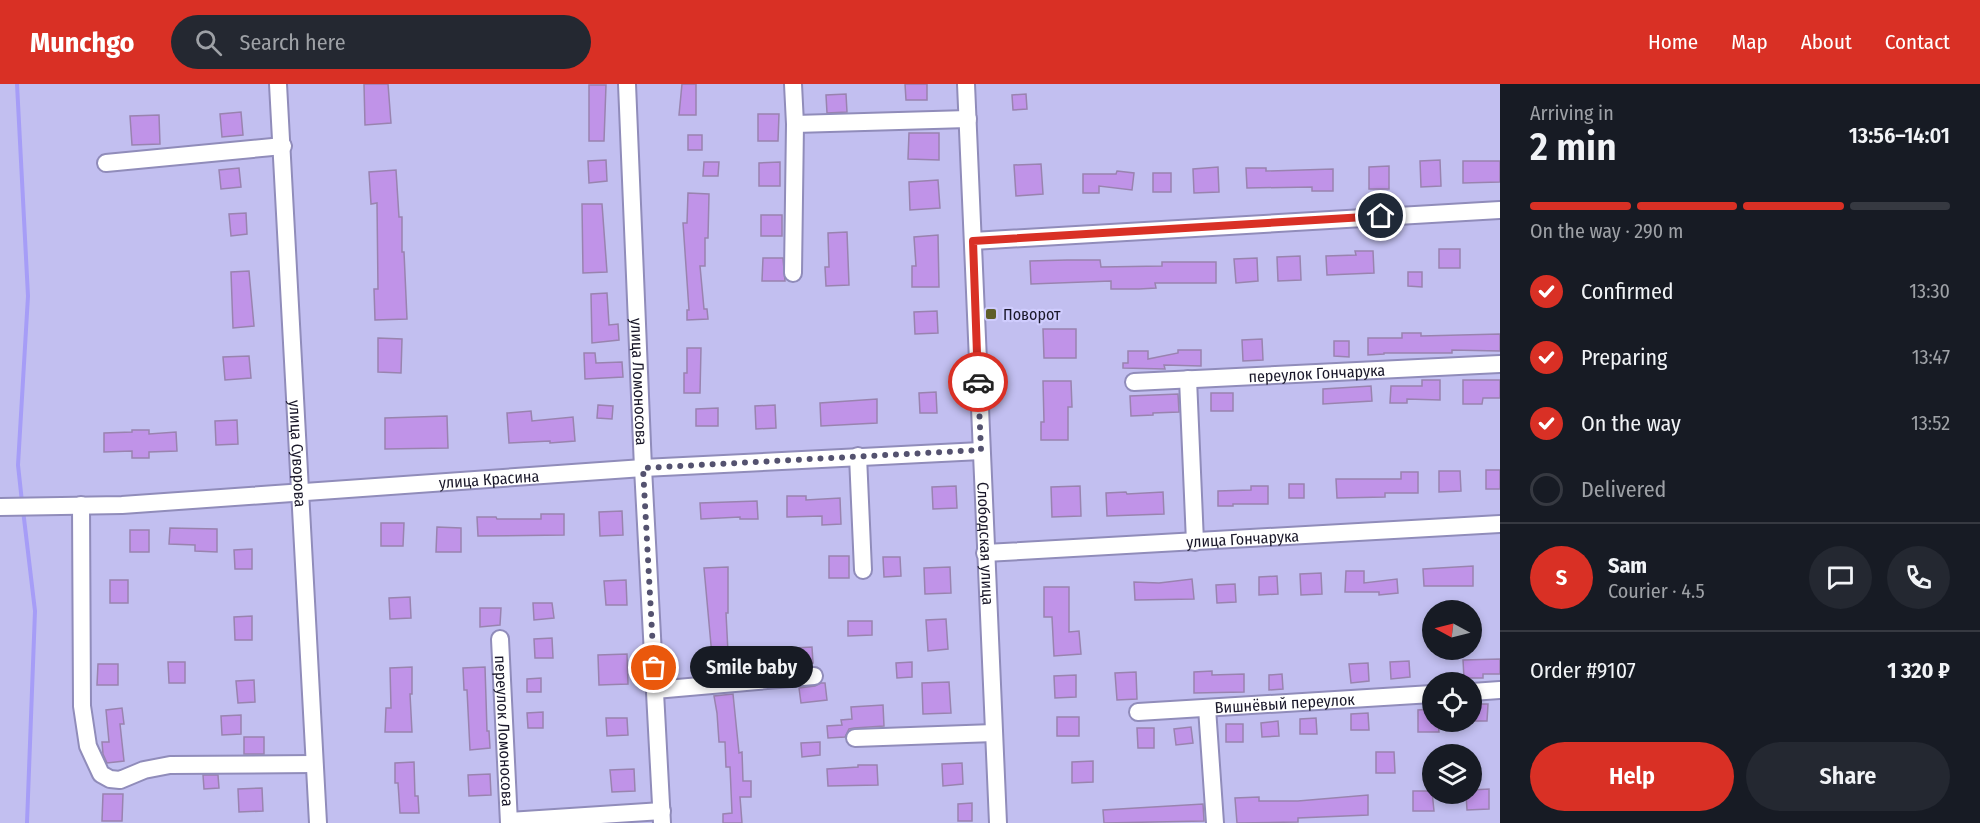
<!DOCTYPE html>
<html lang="en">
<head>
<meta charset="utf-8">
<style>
  :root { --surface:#171b24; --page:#242831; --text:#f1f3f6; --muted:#9ea1a6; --line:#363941; --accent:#d93025 }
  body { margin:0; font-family:"Fira Sans Condensed",sans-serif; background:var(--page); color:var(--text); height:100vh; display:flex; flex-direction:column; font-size:22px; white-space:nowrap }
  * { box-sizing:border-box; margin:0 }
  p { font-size:20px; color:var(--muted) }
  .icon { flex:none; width:33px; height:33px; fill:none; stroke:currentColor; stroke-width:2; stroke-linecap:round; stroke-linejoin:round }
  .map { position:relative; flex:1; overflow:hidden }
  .side { display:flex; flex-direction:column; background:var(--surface); width:480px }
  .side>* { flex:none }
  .needle { width:39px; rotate:277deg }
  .controls { position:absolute; left:1422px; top:516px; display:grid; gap:12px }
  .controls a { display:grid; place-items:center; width:60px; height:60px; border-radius:50%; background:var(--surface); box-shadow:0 3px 9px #0003; font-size:30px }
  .pin { position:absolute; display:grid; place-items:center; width:51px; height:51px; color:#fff; margin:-26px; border:3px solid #fff; border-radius:50%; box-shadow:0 2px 6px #0007 }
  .courier { position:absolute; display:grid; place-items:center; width:60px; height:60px; margin:-30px; border:4px solid #d93025; border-radius:50%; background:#fff; color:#222; box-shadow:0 2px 8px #0007 }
  .bubble { position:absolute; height:42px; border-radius:21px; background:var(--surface); box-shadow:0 3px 9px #0003; font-size:20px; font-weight:600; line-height:42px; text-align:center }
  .summary em { font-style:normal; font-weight:600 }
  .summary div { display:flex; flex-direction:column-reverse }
  .summary { display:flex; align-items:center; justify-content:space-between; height:102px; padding:0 30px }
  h1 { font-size:39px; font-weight:600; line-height:45px }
  .bar { display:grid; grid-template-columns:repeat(4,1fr); gap:9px 6px; align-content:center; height:72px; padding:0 30px }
  .bar i { height:8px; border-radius:4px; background:var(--line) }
  .bar .current { background:var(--accent) }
  .bar p { grid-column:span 4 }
  .line { display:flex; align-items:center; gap:15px; padding:0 30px; border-top:2px solid var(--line) }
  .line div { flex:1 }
  .round { display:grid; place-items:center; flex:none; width:63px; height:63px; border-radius:32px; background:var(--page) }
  ol { padding:0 30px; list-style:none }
  li { display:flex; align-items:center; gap:18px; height:66px }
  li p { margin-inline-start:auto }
  li .icon { padding:6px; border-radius:50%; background:var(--accent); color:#fff; stroke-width:4 }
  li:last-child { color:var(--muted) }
  li i { width:33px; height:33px; border:3px solid var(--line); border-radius:50% }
  .cta { display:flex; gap:12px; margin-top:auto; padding:12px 30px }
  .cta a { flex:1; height:69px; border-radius:36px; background:var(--accent); color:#fff; font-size:24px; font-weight:600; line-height:69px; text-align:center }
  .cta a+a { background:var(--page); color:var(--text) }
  header { display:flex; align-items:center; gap:36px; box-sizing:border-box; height:84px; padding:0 30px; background:var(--accent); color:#fff }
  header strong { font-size:28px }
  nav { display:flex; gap:33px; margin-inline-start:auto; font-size:21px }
  .search { width:420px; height:54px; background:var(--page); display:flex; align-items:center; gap:15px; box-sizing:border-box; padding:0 21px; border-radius:33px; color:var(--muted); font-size:22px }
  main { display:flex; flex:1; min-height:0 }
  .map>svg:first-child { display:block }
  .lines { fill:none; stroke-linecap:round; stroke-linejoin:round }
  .stream { stroke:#a69df7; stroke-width:4 }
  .building { fill:#c093e8; stroke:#9983af; stroke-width:1.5 }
  .minor-casing { stroke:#908cba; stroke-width:20 }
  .minor { stroke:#fff; stroke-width:16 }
  .done { stroke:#54526f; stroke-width:6; stroke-dasharray:0 10.8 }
  .route { stroke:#d93025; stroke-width:8 }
  .poi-dot { fill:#5f5e2a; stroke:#cfccfd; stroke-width:2 }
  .labels { text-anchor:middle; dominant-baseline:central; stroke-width:4.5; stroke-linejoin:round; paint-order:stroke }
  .poi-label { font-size:16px; fill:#191729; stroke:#cfccfd; text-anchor:start }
  .street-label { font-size:16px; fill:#191729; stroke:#cfccfd }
</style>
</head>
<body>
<header>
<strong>Munchgo</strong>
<div class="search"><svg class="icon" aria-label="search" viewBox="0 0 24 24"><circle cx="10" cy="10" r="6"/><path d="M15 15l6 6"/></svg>Search here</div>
<nav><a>Home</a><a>Map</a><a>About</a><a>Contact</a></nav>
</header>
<main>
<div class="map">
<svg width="1500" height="739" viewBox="0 0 1500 739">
  <rect width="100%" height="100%" fill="#c2bff0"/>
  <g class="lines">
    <!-- stream -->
    <g class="stream">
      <path d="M17,0L28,212L18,381L22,418"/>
      <path d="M23,426L35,527L27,739"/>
    </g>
  </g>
  <!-- building -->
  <g class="building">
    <path d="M364,0H388L391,39L365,41Z"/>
    <path d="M682,0H696V31H679Z"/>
    <path d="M905,0H927V16H906Z"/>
    <path d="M589,1H606L604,57H589Z"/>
    <path d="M846,10L847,28L827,29L826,11Z"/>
    <path d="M1026,10L1027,25L1013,26L1012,11Z"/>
    <path d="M241,28L243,51L222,53L220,30Z"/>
    <path d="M758,30H779L778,57H758Z"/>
    <path d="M159,31L160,60L132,61L130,32Z"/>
    <path d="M909,49H939V76L908,75Z"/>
    <rect x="688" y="51" width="14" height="15"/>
    <path d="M606,76L607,97L589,99L588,77Z"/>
    <path d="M1440,76L1441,102L1421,103L1420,77Z"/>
    <path d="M1463,77H1500V98L1463,99Z"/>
    <path d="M704,78H719L718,92H703Z"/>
    <path d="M780,78V102H759V79Z"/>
    <path d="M1041,80L1043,110L1016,112L1014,81Z"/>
    <path d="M1389,82V105H1369V83Z"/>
    <path d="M1218,83L1219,108L1194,109L1193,85Z"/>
    <path d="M239,84L241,103L221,105L219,86Z"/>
    <path d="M1246,84H1266V87L1333,85V107H1312V103L1247,104Z"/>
    <path d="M396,86L399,133H402V168H404L407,235L375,236L374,205H378L377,119L371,120L369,88Z"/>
    <path d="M1117,87L1134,89L1132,106L1099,102V109H1083V90H1116Z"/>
    <rect x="1153" y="89" width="18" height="19"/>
    <path d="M938,96L940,124L910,126L909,98Z"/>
    <path d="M688,109L709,110L708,154H705V182H700L704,225H707L708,235L687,236V226H689L683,139H687Z"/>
    <path d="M582,120H602L607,188L583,189Z"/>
    <path d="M246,129L247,150L231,152L229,130Z"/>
    <rect x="761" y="131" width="21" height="21"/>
    <path d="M847,148L849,201L826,202L825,183H829L828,149Z"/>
    <path d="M938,151L939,203H912V182H916L914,153Z"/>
    <rect x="1439" y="165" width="21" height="19"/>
    <path d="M1355,167H1373L1374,189L1327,191L1326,172L1356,171Z"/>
    <path d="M1300,172L1301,196L1278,197L1277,173Z"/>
    <path d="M763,174H783L785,197H762Z"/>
    <path d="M1257,174L1258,197L1236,199L1234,175Z"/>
    <path d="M1067,176H1100L1101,183L1162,182V178H1216V199H1155L1156,204L1139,205H1111V197L1031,200L1030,177Z"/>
    <path d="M249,187L254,242L233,244L231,188Z"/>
    <path d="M1408,188H1422V203L1408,202Z"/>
    <path d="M607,209L609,241L618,240L619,256L592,259L591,210Z"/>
    <path d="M937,227L938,249L915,250L914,228Z"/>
    <path d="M1043,245H1076V274H1044Z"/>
    <path d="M1402,249H1421V252L1500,250V267L1452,266V269H1384V270L1368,271V254H1402Z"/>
    <path d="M378,254L402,255L401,289L378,288Z"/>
    <path d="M1262,255L1263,276L1243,277L1242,256Z"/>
    <path d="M1334,257H1349V273L1334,272Z"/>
    <path d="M687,264H701L700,309H684V289H687Z"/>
    <path d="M1178,266H1201V282L1164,281L1165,285L1123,284V279H1128V267H1148V275L1178,269Z"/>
    <path d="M584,269H595L596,279L622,278L623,293L585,295Z"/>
    <path d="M249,272L251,294L225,296L223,273Z"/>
    <path d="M1422,296H1440V316L1407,315V319H1390L1391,302H1422Z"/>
    <path d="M1463,296H1500V314H1483L1482,320H1463Z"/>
    <path d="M1043,297H1071L1072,323H1068V356H1041V338H1044Z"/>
    <path d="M1371,302L1372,317L1323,320V305Z"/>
    <path d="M936,308L937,329H920L919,309Z"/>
    <rect x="1211" y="309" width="22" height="18"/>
    <path d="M1178,310L1179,328L1153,329V331L1131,332L1130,312Z"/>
    <path d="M877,315V339L821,342L820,319Z"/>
    <path d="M598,321L613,322L612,335L597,334Z"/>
    <path d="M775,321L776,344L756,345L755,322Z"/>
    <path d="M718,324V342H696V325Z"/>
    <path d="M531,327L532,337L573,333L575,357L550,359V357L509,359L507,329Z"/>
    <path d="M447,332L448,364L385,365V334Z"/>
    <path d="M237,336L238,360L216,361L215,337Z"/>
    <path d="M132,346H149V350L176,348L177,367L149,368V374H132V367L104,368V349L132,348Z"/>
    <rect x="1486" y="386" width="14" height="19"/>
    <path d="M1439,387H1460L1461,407L1439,408Z"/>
    <path d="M1401,388H1418V409H1385V413L1337,414L1336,395H1401Z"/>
    <rect x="1289" y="400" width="15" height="14"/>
    <path d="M956,402L957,424L933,425L932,403Z"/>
    <path d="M1080,402L1081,432L1052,433L1051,403Z"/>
    <path d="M1251,402H1268V420H1233V422H1218V407L1251,406Z"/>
    <path d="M1126,408L1127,410L1163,408L1164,430L1107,432L1106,409Z"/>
    <path d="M787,412H806V416L840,414L841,440L822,441V432L787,433Z"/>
    <path d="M757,417L758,435H740V433L701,435L700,419Z"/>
    <path d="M622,427L623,451L600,452L599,428Z"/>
    <path d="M541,430H564V451L478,452L477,433H496L497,435H541Z"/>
    <path d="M381,439H404L403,462H381Z"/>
    <path d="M437,443L461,444V468H436Z"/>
    <path d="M170,444L217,445V468L195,467V461L169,460Z"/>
    <rect x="130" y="446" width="19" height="22"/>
    <path d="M252,465V485H235L234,466Z"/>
    <rect x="829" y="472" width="20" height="22"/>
    <path d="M883,473H900L901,492L884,493Z"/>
    <path d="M1473,482V502H1424L1423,485Z"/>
    <path d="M728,483V529H726L729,588L710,589L709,572H712L704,484Z"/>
    <path d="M950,483L951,509L925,510L924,484Z"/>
    <path d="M1346,487H1364V499L1397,495L1398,509L1379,511V508H1345Z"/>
    <path d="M1321,489L1322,510L1301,511L1300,490Z"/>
    <path d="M1277,492L1278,510L1259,511V493Z"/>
    <path d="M1192,495L1194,515L1135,516L1134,498L1159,499Z"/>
    <rect x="110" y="496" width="18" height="23"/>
    <path d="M626,496L627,521H606L604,497Z"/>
    <path d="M1235,500L1236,518L1217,519L1216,501Z"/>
    <path d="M1044,503H1069V548L1079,547L1081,570L1054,572L1052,533H1044Z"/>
    <path d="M410,513L411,534L390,535L389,514Z"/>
    <path d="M533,519H552L554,534L534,536Z"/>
    <path d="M480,524H501L500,541L480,543Z"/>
    <path d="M252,532V556H235L234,533Z"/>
    <path d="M946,535L948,565L928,567L926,536Z"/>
    <path d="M848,537H872V551L848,552Z"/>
    <path d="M552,554L553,574H535L534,555Z"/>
    <path d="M812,563L813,579L795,581L794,564Z"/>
    <path d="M627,570L628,600L599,601L598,571Z"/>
    <path d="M1500,575V590H1483V594H1464L1463,576Z"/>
    <path d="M1409,577L1410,593L1391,595L1390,578Z"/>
    <path d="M168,578H185V599H169Z"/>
    <path d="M912,578V593L897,594L896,579Z"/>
    <path d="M1368,579L1369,597L1351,599L1349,580Z"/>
    <path d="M98,580H118V601H97Z"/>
    <path d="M412,583V610H410L412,648H385L386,624H391L390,584Z"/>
    <path d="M485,583L487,647H489L490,664L470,666L467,606H464L463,584Z"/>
    <path d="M1212,587V591L1244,590V608L1194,609V588Z"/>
    <path d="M1136,588L1137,615L1117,616L1115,589Z"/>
    <path d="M1282,590L1283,605L1269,606V591Z"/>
    <path d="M1076,591V613L1055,614L1054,592Z"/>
    <path d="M541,594V608H527V595Z"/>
    <path d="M254,596L255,618L238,619L236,597Z"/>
    <path d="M949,598L951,629L923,630L922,599Z"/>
    <path d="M821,599H825L827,616L801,619L799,604L815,602Z"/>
    <path d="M733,610L739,669L742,668L743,697H751V713H740L742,739H723V730L732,729L730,683H726L725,658H719L717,629L714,612Z"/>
    <path d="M1472,620H1488L1487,637H1472Z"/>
    <path d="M883,621L884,642L854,644L849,645L845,653L828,654L827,642L842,641L841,636L852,635L851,623Z"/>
    <path d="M122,624L124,640H120L124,677L107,679L103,670L102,658H109L106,626Z"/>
    <path d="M1432,625V638H1438L1439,648H1418V626Z"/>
    <path d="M543,628V644H528L527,629Z"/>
    <path d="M1368,629L1369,646H1351V630Z"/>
    <path d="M241,631V650L222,651L221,632Z"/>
    <rect x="1057" y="633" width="22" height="19"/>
    <path d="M606,634H627L628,651L607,652Z"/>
    <path d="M1316,634L1317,650H1300V635Z"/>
    <path d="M1278,637L1279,652L1262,653L1261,639Z"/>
    <rect x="1226" y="640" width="17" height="18"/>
    <path d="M1191,643L1193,659L1176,661L1174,645Z"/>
    <path d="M1137,644H1154V664H1138Z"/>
    <rect x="244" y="653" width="20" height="17"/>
    <path d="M820,658V671L802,673L801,659Z"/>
    <path d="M1376,668H1394L1395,689H1376Z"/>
    <path d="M1093,677V698L1072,699V678Z"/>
    <path d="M414,678L415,712H418L419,729H400L398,699H395V679Z"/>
    <path d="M962,679L963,700L943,702L942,680Z"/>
    <path d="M858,681H877L878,701L828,702L827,685L858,683Z"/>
    <path d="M634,685L635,707L612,708L610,686Z"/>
    <path d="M490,690L491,711L469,712L468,691Z"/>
    <path d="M203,691H218L219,704L204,705Z"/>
    <path d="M262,704L263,727L239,728L238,705Z"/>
    <path d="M1489,705V725L1467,726L1466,710H1472V706Z"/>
    <path d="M1413,707H1432L1434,727H1413Z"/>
    <path d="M103,710H123L122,737H102Z"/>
    <path d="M1368,711V731L1298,734V738L1237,739L1235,714L1259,713V717H1298Z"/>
    <path d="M972,719V737H958V720Z"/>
    <path d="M1203,720L1204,737L1104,739L1103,726Z"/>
  </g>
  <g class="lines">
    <!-- minor casing -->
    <g class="minor-casing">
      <g id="minor">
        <path id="s1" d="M278,0L318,739"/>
        <path id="s2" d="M627,0L643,384L662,739"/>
        <path d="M793,0L795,40L793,189"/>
        <path id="s3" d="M966,0L998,739"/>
        <path d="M795,40L968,35"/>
        <path d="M106,79L283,62"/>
        <path d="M973,157L1500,126"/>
        <path d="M1188,295L1195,458"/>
        <path id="s4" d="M1134,298L1500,280"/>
        <path d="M858,372L863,486"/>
        <path d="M81,421L82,622L88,662L101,690L110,695L120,696L144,686L170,681L314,680"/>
        <path id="s5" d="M0,423L122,421L643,384L981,367"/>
        <path id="s6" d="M985,469L1500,440"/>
        <path id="s7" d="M500,555L509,739"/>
        <path d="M655,606L814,592"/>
        <path d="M1472,608L1500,606"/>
        <path d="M1207,624L1215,739"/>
        <path id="s8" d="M1138,628L1432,610"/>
        <path d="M855,654L994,649"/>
        <path d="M509,737L662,727"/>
      </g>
    </g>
    <!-- minor -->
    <use href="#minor" class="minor"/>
  </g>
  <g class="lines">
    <!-- done -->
    <path class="done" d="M654,584L643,384L981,366L978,298"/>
    <!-- route -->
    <path class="route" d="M978,298L973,157L1381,132"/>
  </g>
  <!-- markers -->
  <rect class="poi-dot" x="985" y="224" width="12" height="12" rx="3"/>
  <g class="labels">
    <!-- poi labels -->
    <g class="poi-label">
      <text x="1003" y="230">Поворот</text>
    </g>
    <!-- street labels -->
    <g class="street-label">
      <text stroke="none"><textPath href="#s4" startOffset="183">переулок Гончарука</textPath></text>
      <text stroke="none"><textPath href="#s2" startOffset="298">улица Ломоносова</textPath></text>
      <text stroke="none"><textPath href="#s1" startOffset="370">улица Суворова</textPath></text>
      <text stroke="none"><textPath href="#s5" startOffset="490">улица Красина</textPath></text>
      <text stroke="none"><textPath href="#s6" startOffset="258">улица Гончарука</textPath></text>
      <text stroke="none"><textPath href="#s3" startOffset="460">Слободская улица</textPath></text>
      <text stroke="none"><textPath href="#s8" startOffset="147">Вишнёвый переулок</textPath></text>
      <text stroke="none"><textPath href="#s7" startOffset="92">переулок Ломоносова</textPath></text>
    </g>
  </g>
</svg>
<div class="controls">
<a><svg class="needle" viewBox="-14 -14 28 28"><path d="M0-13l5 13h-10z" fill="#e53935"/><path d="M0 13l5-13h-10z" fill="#9ea1a6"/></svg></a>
<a><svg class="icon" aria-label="locate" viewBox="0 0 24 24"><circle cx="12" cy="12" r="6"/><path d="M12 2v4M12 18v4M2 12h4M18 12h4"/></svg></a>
<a><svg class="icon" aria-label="layers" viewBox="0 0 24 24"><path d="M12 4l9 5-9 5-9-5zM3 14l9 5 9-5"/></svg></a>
</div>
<div class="pin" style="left:654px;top:584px;background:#ea580c"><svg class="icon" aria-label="bag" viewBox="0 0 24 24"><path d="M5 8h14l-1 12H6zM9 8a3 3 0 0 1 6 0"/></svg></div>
<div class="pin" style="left:1381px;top:132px;background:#1f2937"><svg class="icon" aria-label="home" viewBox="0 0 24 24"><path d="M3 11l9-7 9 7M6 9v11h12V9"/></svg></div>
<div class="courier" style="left:978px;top:298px"><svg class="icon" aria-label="car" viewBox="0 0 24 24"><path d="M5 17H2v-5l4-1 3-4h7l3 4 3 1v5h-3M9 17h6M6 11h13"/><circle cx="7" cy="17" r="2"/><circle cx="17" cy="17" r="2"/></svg></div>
<div class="bubble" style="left:690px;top:562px;width:123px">Smile baby</div>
</div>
<section class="side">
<div class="summary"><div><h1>2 min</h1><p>Arriving in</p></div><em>13:56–14:01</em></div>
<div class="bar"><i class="current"></i><i class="current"></i><i class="current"></i><i></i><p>On the way · 290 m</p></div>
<ol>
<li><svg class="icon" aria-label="check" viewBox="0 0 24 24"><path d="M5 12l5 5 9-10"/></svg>Confirmed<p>13:30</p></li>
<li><svg class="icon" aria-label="check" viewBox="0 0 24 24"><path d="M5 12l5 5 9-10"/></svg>Preparing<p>13:47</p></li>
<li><svg class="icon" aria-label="check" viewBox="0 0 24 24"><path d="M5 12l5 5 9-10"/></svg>On the way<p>13:52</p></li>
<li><i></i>Delivered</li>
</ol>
<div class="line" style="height:108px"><b class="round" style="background:var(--accent);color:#fff">S</b><div><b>Sam</b><p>Courier · 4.5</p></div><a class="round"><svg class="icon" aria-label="chat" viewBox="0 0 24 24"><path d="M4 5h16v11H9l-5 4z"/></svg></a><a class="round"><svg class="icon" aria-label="phone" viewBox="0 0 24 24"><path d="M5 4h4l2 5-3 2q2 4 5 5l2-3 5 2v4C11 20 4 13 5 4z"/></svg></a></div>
<div class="line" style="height:78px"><div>Order #9107</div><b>1 320 ₽</b></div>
<div class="cta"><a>Help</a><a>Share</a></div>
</section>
</main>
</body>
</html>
